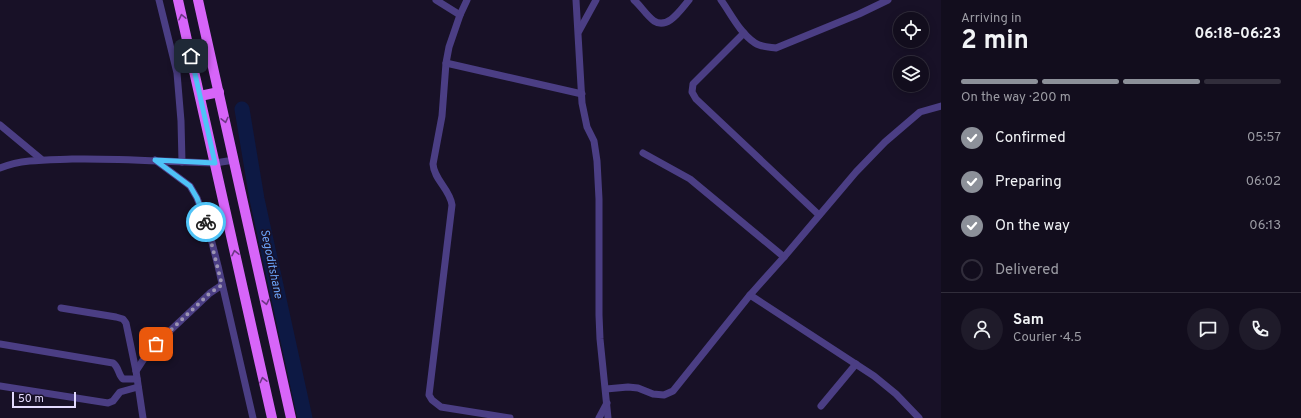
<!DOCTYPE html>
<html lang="en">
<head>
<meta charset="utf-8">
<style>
  :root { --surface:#120d1d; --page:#1f1b2a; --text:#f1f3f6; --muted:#9c9ca4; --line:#312d3b; --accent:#8c9099 }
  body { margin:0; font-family:Overpass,sans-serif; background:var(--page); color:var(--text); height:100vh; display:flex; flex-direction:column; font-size:15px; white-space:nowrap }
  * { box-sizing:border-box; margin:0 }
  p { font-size:13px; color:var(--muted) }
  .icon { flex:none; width:22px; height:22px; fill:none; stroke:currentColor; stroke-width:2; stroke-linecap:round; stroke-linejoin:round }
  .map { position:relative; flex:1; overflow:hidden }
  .panel { display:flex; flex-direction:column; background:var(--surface); width:360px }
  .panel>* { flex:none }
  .controls { position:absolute; left:893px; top:12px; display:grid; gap:8px }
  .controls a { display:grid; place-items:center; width:36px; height:36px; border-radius:50%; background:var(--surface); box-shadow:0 2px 10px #0003,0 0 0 1px var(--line); font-size:20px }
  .scale { position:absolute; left:12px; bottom:10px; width:64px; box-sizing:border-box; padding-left:4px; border:2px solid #e2d9fd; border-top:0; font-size:11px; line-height:14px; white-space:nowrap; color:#e2d9fd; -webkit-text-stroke:3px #181127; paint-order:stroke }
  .pin { position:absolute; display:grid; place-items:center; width:34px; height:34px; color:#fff; margin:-17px; border-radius:8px; box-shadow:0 2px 6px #0006 }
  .courier { position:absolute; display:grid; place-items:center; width:40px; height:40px; margin:-20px; border:3px solid #4fc3f7; border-radius:50%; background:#fff; color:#222; box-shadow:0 1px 5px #0007 }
  .head em { font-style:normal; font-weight:700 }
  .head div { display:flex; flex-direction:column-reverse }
  .head { display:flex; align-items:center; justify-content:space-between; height:68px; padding:0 20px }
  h1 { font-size:26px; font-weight:700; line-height:30px }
  .bar { display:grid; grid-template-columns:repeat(4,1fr); gap:6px 4px; align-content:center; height:48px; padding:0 20px }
  .bar i { height:5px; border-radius:3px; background:var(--line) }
  .bar .on { background:var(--accent) }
  .bar p { grid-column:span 4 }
  .line { display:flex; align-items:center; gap:10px; padding:0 20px; border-top:1px solid var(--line) }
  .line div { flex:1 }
  .round { display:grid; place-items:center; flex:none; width:42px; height:42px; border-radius:21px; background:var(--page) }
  ol { padding:0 20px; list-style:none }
  li { display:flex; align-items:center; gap:12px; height:44px }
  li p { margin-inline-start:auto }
  li .icon { padding:4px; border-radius:50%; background:var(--accent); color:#fff; stroke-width:4 }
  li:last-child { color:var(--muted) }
  li i { width:22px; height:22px; border:2px solid var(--line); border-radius:50% }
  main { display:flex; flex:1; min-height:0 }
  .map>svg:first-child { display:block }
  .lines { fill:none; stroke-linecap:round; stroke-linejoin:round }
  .river { stroke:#0d1944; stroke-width:15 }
  .street { stroke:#4b3e84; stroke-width:7 }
  .primary { stroke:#d765f9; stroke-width:10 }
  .oneway { stroke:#6e3786 }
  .done { stroke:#9b93b2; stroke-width:4; stroke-dasharray:0 7.2 }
  .route { stroke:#4fc3f7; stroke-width:5 }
  .labels { text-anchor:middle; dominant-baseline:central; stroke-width:3; stroke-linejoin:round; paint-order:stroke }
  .water-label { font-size:12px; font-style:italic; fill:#6ba3f9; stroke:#181127 }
</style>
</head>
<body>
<main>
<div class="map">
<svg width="941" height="418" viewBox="0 0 941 418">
  <rect width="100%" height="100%" fill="#181127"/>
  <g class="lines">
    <!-- river -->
    <path class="river" d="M242,109L257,199L305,418"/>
    <!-- street -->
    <g class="street">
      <path d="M159,0L177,73L181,121L182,162"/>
      <path d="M436,0L460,15"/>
      <path d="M467,0L460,15L449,47L446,63L442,116L433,164C434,180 450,189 452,205L429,395L432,400L441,407L510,418"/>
      <path d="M576,0L582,103L587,127L594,141L597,161L599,199V315L600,339L608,418"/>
      <path d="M634,0C641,6 646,15 654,21C668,30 681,9 689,0"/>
      <path d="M721,0C731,14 740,33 755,43C761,47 769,47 776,48L859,14L888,0"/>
      <path d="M579,31L596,0"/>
      <path d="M744,33L693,84L692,92L696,99L819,215"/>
      <path d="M446,63L582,94"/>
      <path d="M0,125L41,159"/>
      <path d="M643,153L690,179L784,257"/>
      <path d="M155,160L190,186L197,198L208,227L218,266L253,418"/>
      <path d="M0,168C23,159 48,160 72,159C120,158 168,162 215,163L234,160"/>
      <path d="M750,295L874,376L896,394L919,418"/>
      <path d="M61,308L116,317L123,319L126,323L136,371L143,418"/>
      <path d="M0,344L113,363C119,367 118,375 123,379H137"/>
      <path d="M136,371L147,354L156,344L210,293L222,285"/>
      <path d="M0,386L108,403L113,401L120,392L138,387"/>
      <path d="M606,389L628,387L638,388L653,394L664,395L673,391L750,295L784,257L856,172L885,142L920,112L941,106"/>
      <path d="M821,406L856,364"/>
      <path d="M599,418L607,403"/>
    </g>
    <!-- primary -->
    <g class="primary">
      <path d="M178,0L272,418"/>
      <path d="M198,0L291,418"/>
      <path d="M200,96L219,92"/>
    </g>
  </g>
  <!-- one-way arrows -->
  <defs><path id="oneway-chevron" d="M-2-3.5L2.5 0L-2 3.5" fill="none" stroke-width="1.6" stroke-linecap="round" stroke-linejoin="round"/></defs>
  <g class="oneway">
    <use href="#oneway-chevron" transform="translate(182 17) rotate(-103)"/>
    <use href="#oneway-chevron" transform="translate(225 120) rotate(77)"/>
    <use href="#oneway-chevron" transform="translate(235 253) rotate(-102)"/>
    <use href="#oneway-chevron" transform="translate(266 302) rotate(78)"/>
    <use href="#oneway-chevron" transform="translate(263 380) rotate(-103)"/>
  </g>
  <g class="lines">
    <!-- done -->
    <path class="done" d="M156,344L210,293L222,285L206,222"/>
    <!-- route -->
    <path class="route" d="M191,56L215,163L155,160L190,186L197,198L206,222"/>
  </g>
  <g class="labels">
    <!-- water labels -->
    <g class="water-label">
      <text transform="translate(271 264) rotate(78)">Segoditshane</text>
    </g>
  </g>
</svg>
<div class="controls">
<a><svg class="icon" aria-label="locate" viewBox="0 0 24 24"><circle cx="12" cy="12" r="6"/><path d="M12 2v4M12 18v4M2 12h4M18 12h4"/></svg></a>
<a><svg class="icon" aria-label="layers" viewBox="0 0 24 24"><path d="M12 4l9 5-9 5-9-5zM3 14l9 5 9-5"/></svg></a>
</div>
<div class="scale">50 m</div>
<div class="pin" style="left:156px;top:344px;background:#ea580c"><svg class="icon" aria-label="bag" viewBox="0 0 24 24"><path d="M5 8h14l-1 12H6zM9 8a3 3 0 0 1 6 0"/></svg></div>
<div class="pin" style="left:191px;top:56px;background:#1f2937"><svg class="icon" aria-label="home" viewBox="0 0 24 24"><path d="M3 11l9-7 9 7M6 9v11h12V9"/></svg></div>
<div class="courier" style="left:206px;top:222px"><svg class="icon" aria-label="bike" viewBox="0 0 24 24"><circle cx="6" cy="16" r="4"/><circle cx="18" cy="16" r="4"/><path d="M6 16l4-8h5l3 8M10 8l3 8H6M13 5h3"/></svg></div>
</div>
<section class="panel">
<div class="head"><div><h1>2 min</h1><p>Arriving in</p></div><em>06:18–06:23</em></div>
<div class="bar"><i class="on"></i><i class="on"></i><i class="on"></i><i></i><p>On the way · 200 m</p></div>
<ol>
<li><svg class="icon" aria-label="check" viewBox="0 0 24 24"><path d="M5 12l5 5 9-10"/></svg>Confirmed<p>05:57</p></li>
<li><svg class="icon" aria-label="check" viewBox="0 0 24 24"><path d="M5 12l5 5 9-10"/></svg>Preparing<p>06:02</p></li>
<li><svg class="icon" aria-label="check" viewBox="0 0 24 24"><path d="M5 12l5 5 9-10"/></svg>On the way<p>06:13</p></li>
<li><i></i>Delivered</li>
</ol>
<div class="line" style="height:72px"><a class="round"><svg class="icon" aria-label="person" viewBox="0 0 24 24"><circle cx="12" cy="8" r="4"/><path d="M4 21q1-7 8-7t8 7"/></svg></a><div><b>Sam</b><p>Courier · 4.5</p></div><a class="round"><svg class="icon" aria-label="chat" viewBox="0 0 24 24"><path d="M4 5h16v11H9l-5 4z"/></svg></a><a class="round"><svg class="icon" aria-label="phone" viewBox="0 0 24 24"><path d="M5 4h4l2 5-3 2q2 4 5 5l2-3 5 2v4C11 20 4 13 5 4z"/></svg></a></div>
</section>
</main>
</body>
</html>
